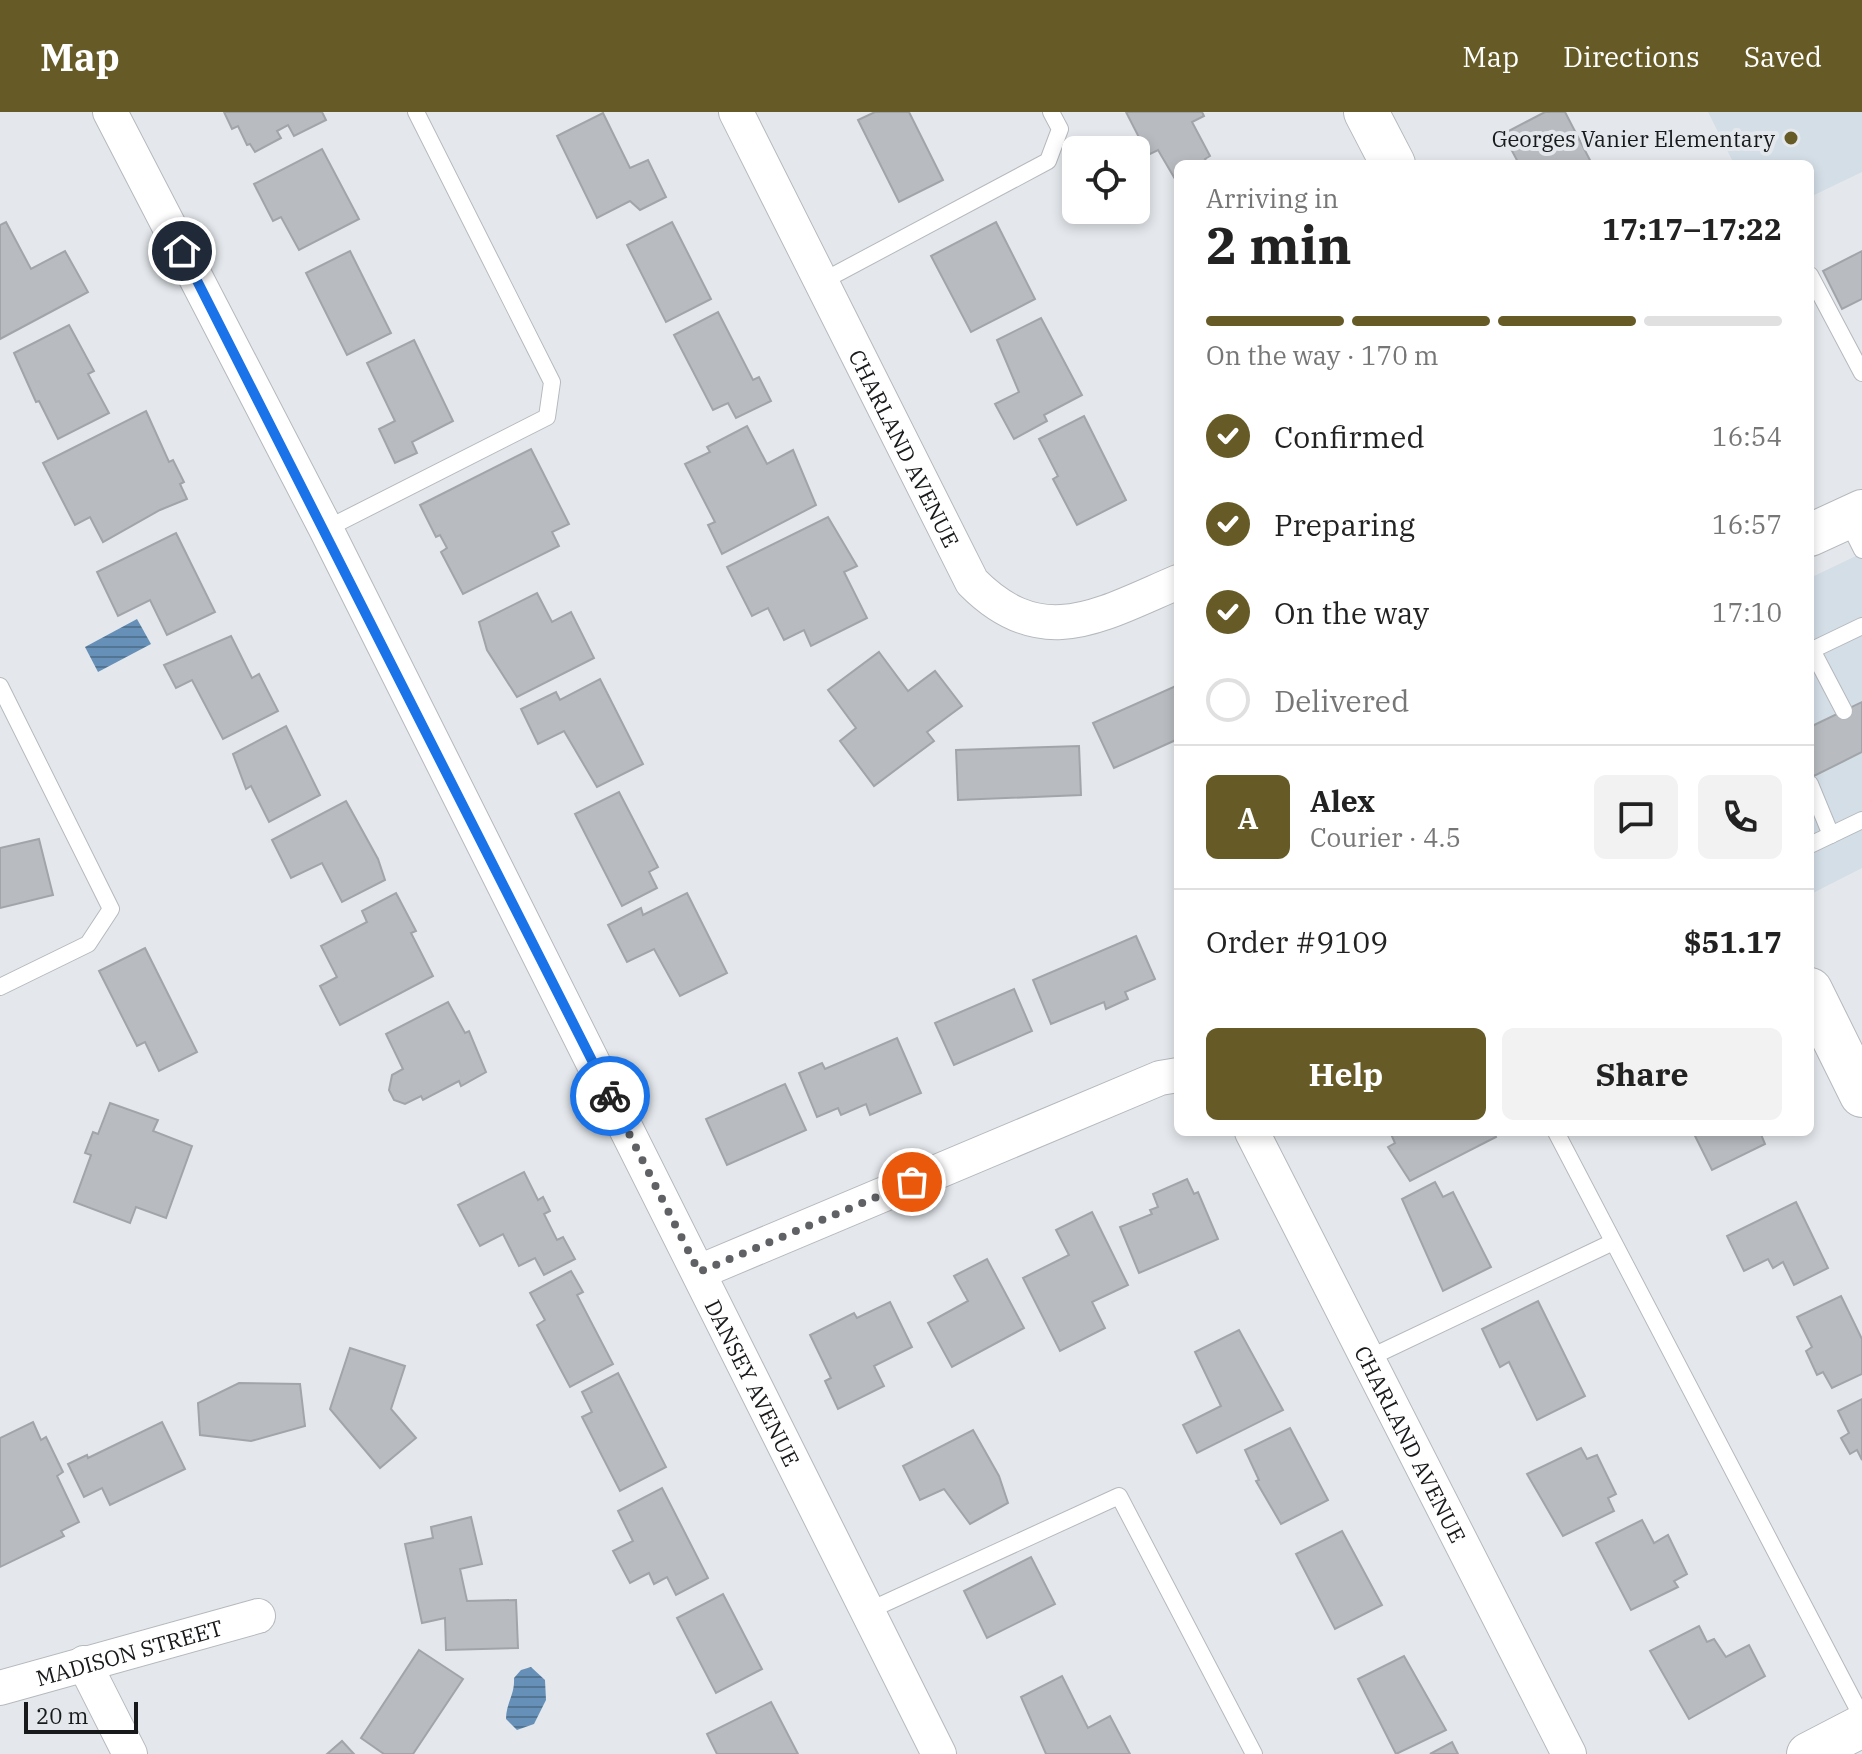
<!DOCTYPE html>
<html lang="en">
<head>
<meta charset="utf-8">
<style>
  :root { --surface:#fff; --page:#f2f2f2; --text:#222; --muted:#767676; --line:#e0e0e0; --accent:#665b27 }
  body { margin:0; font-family:"IBM Plex Serif",serif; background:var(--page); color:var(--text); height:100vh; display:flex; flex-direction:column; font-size:30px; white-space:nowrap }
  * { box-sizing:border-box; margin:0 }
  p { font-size:26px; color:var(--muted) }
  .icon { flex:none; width:44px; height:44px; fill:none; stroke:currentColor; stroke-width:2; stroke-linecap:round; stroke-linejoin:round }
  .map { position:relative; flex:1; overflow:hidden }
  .panel { position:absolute; left:1174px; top:48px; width:640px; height:976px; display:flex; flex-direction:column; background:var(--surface); border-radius:12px; box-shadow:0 4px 12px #0003 }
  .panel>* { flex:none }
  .fabs { position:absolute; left:1062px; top:24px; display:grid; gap:16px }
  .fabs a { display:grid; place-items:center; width:88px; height:88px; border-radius:12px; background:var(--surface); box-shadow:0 4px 12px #0003; font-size:40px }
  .scale { position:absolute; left:24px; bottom:20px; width:114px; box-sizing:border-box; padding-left:8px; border:4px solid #18191b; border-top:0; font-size:22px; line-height:28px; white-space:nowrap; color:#18191b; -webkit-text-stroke:6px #e4e8ec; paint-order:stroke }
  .pin { position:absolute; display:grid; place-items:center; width:68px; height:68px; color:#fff; margin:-34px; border:4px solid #fff; border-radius:50%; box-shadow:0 2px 8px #0007 }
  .courier { position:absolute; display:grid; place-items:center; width:80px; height:80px; margin:-40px; border:6px solid #1a73e8; border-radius:50%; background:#fff; color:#222; box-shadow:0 2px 10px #0007 }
  .head em { font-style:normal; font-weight:800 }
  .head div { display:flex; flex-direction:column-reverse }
  .head { display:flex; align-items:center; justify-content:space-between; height:136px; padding:0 32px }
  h1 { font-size:52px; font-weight:800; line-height:60px }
  .bar { display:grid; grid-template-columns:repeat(4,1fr); gap:12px 8px; align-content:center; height:96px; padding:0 32px }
  .bar i { height:10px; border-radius:6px; background:var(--line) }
  .bar .selected { background:var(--accent) }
  .bar p { grid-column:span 4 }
  .line { display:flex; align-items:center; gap:20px; padding:0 32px; border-top:2px solid var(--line) }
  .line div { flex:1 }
  .round { display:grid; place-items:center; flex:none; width:84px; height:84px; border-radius:12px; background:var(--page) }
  ol { padding:0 32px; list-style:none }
  li { display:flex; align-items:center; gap:24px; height:88px }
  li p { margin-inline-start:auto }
  li .icon { padding:8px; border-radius:50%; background:var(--accent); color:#fff; stroke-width:4 }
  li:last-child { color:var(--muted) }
  li i { width:44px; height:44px; border:4px solid var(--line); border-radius:50% }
  .cta { display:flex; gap:16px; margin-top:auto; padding:16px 32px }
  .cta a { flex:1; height:92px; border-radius:12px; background:var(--accent); color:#fff; font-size:32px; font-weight:800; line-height:92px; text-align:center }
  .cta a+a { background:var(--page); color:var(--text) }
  header { display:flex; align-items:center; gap:48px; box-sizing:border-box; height:112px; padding:0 40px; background:var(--accent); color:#fff }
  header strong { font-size:38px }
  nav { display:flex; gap:44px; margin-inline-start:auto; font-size:28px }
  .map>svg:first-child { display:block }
  .built { fill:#d4dee7 }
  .water { fill:url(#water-rules) }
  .building { fill:#b8bcc0; stroke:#a1a5a9; stroke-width:2 }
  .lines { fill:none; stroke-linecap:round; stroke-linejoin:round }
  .service-casing { stroke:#b5b9bd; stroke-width:18 }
  .minor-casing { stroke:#b5b9bd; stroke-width:36 }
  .tertiary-casing { stroke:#b5b9bd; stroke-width:44 }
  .secondary-casing { stroke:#b5b9bd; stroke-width:46 }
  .service { stroke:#fff; stroke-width:16 }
  .minor { stroke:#fff; stroke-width:34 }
  .tertiary { stroke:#fff; stroke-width:42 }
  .secondary { stroke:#fff; stroke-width:44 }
  .done { stroke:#5f6164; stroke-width:8; stroke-dasharray:0 14.4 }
  .route { stroke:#1a73e8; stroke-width:10 }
  .poi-dot { fill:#665b27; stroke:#e4e8ec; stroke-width:3 }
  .labels { text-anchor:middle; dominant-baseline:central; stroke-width:8; stroke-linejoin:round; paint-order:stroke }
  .poi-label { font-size:22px; fill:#18191b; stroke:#e4e8ec; text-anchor:end }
  .street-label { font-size:22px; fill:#18191b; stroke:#e4e8ec }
</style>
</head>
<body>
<header>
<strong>Map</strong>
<nav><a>Map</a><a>Directions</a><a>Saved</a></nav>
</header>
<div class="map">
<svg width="1862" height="1642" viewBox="0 0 1862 1642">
  <defs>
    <pattern id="water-rules" width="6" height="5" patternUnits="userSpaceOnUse" patternTransform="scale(2)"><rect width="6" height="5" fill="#6690b7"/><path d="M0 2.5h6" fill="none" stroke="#537594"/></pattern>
  </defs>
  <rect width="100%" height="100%" fill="#e4e8ec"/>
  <!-- built -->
  <g class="built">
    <path d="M1708,0H1862V60L1810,85V52H1734Z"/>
    <path d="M1862,441V756L1811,782L1810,466Z"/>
  </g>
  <!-- water -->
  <g class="water">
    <path d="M137,507L151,532L98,560L85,535Z"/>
    <path d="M531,1555L545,1568L546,1588L534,1612L517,1618L506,1607C506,1591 515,1583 514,1566L521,1558Z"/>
  </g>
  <!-- building -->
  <g class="building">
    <path d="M224,0H322L326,8L294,24L288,13L277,19L281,26L255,40L250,32L247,33L238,14L232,17Z"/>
    <path d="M875,0H909L943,68L899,90L858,8Z"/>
    <path d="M1126,0H1202L1204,4L1192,10L1210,44L1205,47L1208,52H1178V72L1158,38L1148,43Z"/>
    <path d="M1545,0H1565L1592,52H1519L1503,22Z"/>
    <path d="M603,1L630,56L648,48L666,85L640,98L630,89L597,106L557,24Z"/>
    <path d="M322,37L359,107L299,138L281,105L273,109L254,72Z"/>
    <path d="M6,110L31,157L65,139L88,180L0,227V113Z"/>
    <path d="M672,110L711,187L666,210L627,133Z"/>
    <path d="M996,110L1035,187L971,220L931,144Z"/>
    <path d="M350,139L391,221L347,243L306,161Z"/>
    <path d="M1862,139V187L1842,197L1823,159Z"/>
    <path d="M718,200L753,268L759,265L771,289L736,306L728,291L713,298L674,223Z"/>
    <path d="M1041,206L1082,283L1044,303L1047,309L1014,327L995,292L1019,280L997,228Z"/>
    <path d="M69,213L94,259L88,262L109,301L58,327L39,289L36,290L14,241Z"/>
    <path d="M414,228L453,309L412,330L417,341L395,351L379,317L395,309L367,251Z"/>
    <path d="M146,299L169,350L173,348L184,370L180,372L187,387L160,398L103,430L90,405L75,413L43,351Z"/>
    <path d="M1084,304L1126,388L1077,413L1053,367L1058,364L1039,327Z"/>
    <path d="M747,314L767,352L793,338L816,393L722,442L708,413L715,410L685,352L710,340L707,335Z"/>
    <path d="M531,337L569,412L552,420L559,434L463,482L441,440L447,436L440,423L436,425L420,393Z"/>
    <path d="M828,405L857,454L844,460L867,506L811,534L804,518L784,528L768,496L752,504L727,455Z"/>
    <path d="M176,421L215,500L167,523L150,488L118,504L97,460Z"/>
    <path d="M537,481L552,510L571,500L594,546L517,585L487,538L479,510Z"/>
    <path d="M231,524L252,566L259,562L278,599L223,627L192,568L176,576L164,553Z"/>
    <path d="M879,540L908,579L935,559L962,594L927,620L934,629L874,674L840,629L856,616L828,578Z"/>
    <path d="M600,567L643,652L597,675L564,619L538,632L521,597L556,580L560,588Z"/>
    <path d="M1178,573V627L1114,656L1093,611Z"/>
    <path d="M1862,590V640L1814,664L1810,656V615Z"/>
    <path d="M286,614L320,683L269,710L251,674L246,677L233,642Z"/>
    <path d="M1079,634L1081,683L958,688L956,638Z"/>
    <path d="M619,680L658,755L649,760L657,776L622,794L575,702Z"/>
    <path d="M346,689L378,747L385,768L342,790L322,751L291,766L272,728Z"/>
    <path d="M39,727L53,783L0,796V736Z"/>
    <path d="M396,781L416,819L411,821L433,864L340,913L320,874L337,865L321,834L367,810L362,799Z"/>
    <path d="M687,781L727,861L680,884L654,837L627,850L608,813L641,796L643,803Z"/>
    <path d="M1136,824L1155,867L1125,880L1128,887L1106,897L1104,890L1051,912L1033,868Z"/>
    <path d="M145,836L197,940L159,959L145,930L137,934L99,859Z"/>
    <path d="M1014,877L1032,919L954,953L935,911Z"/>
    <path d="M448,890L465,921L469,919L486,960L461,974L459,969L423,988L421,984L405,992L394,988L389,978L392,963L403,957L386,922Z"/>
    <path d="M897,926L921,981L870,1003L866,992L841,1003L838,996L817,1005L799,961L822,951L825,957Z"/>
    <path d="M785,972L806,1018L727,1053L706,1007Z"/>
    <path d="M110,991L158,1008L153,1019L192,1034L166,1106L136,1095L130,1111L74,1090L91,1043L85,1041L93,1020L98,1022Z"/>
    <path d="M1390,1020H1494L1496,1025L1410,1069L1388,1035L1395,1031Z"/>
    <path d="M1693,1020H1760L1765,1032L1712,1058Z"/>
    <path d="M524,1060L538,1088L543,1085L550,1099L544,1102L557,1128L563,1125L575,1147L544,1163L535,1146L519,1154L503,1122L480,1134L458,1093Z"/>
    <path d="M1187,1067L1194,1082L1198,1080L1218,1127L1139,1161L1120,1115L1152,1102L1150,1098L1158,1095L1153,1082Z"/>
    <path d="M1435,1070L1443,1085L1453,1080L1491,1155L1443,1179L1402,1087Z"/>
    <path d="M1796,1090L1828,1156L1794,1173L1783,1150L1773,1156L1768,1147L1744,1159L1727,1124Z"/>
    <path d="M1092,1100L1128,1173L1092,1190L1105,1216L1060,1239L1023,1166L1069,1143L1056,1118Z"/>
    <path d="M987,1147L1024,1216L952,1255L928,1211L968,1189L954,1164Z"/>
    <path d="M571,1159L583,1180L577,1183L613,1252L570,1275L537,1213L545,1208L530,1181Z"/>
    <path d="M1841,1184L1862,1227V1262L1832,1276L1823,1260L1817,1263L1806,1239L1812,1235L1797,1205Z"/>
    <path d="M1538,1189L1585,1284L1537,1308L1509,1250L1500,1255L1482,1217Z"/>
    <path d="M890,1190L912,1235L874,1254L884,1274L838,1297L825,1269L831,1266L810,1223L854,1201L857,1206Z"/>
    <path d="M1239,1218L1283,1298L1197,1341L1183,1313L1221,1294L1195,1240Z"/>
    <path d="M350,1236L405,1254L391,1297L416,1326L380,1356L330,1297Z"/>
    <path d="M618,1261L666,1355L620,1379L582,1305L592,1300L582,1280Z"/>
    <path d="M239,1271L300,1272L305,1314L251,1329L200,1323L198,1291Z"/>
    <path d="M1862,1287V1348L1857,1338L1850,1342L1841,1326L1849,1321L1838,1299Z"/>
    <path d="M33,1310L41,1328L46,1325L63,1360L57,1364L79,1410L61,1419L64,1424L0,1455V1326Z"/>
    <path d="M162,1310L185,1357L110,1393L102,1376L84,1385L68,1352L87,1343L88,1346Z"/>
    <path d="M1290,1316L1328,1388L1281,1412L1256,1369L1259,1368L1245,1338Z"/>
    <path d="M973,1318L999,1364L1008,1391L970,1412L944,1377L920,1388L903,1354Z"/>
    <path d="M1581,1336L1587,1347L1597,1343L1616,1382L1608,1386L1614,1399L1563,1424L1527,1362Z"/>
    <path d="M662,1376L708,1466L676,1483L667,1465L654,1472L649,1461L630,1471L613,1439L633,1429L618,1399Z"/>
    <path d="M471,1405L482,1452L460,1457L467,1489L516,1488L518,1536L446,1538L445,1506L422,1511L405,1432L433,1426L431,1415Z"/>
    <path d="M1642,1408L1654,1431L1668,1423L1687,1462L1674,1469L1678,1475L1631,1498L1596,1431Z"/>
    <path d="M1342,1419L1382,1493L1335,1517L1296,1442Z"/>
    <path d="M1031,1445L1055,1492L987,1526L964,1479Z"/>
    <path d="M723,1482L762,1557L716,1581L677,1506Z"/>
    <path d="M1699,1514L1707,1530L1714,1527L1726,1545L1749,1533L1765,1564L1689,1607L1650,1539Z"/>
    <path d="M419,1538L463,1567L413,1642H384L361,1626Z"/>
    <path d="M1404,1544L1446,1618L1396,1642L1358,1567Z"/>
    <path d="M1062,1564L1088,1616L1110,1604L1130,1642H1046L1021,1585Z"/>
    <path d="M771,1590L798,1642H717L707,1622Z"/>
    <path d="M342,1629L354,1642H327Z"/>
    <path d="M1452,1630L1458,1642H1430Z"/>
  </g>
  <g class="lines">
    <!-- service casing -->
    <g class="service-casing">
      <g id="service">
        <path d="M1810,163L1862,261"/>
        <path d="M823,169L1048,49L1060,17L1051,0"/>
        <path d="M1847,408L1862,438"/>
        <path d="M326,417L547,305L552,270L416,0"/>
        <path d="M1812,538L1844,599"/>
        <path d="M1810,539L1862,514"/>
        <path d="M0,574L111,797L88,832L0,875"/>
        <path d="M1810,672L1831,723"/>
        <path d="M1810,733L1862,708"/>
        <path d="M1556,1020L1862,1605"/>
        <path d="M1369,1246L1611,1131"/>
        <path d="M868,1499L1119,1384L1254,1642"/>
      </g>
    </g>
    <!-- minor casing -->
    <g class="minor-casing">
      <g id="minor">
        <path id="s1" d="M110,0L326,417L939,1642"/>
        <path id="s2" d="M736,0L972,470C1042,541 1100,503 1178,470"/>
        <path id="s3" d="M1252,1020L1569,1642"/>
        <path d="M699,1160L1160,966L1178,963"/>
        <path d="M84,1551L130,1642"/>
        <path id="s4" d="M0,1576L258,1504"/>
      </g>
    </g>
    <!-- tertiary casing -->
    <g class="tertiary-casing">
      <g id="tertiary">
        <path d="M1810,423L1862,399"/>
        <path d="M1808,1642L1862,1614"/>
      </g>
    </g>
    <!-- secondary casing -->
    <g class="secondary-casing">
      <g id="secondary">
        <path d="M1366,0L1393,52"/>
        <path d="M1810,878L1862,983"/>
      </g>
    </g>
    <!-- service -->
    <use href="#service" class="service"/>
    <!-- minor -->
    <use href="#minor" class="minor"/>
    <!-- tertiary -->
    <use href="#tertiary" class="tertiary"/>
    <!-- secondary -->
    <use href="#secondary" class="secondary"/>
  </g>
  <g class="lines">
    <!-- done -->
    <path class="done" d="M610,984L699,1160L912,1070"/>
    <!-- route -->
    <path class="route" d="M182,139L610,984"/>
  </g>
  <!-- markers -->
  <circle class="poi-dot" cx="1791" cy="26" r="8"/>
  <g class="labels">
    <!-- poi labels -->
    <g class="poi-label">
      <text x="1775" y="26">Georges Vanier Elementary</text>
    </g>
    <!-- street labels -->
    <g class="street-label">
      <text stroke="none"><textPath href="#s2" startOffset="376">CHARLAND AVENUE</textPath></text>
      <text stroke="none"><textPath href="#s1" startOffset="1424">DANSEY AVENUE</textPath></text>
      <text stroke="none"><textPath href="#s3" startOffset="350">CHARLAND AVENUE</textPath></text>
      <text stroke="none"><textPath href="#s4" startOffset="134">MADISON STREET</textPath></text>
    </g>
  </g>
</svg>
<div class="fabs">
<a><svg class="icon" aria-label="locate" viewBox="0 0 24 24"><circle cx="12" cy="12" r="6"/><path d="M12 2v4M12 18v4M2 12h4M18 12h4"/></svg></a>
</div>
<div class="scale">20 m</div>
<div class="pin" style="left:912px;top:1070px;background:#ea580c"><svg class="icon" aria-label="bag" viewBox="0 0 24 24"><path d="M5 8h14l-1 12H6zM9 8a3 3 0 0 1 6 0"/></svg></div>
<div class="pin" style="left:182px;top:139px;background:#1f2937"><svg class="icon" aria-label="home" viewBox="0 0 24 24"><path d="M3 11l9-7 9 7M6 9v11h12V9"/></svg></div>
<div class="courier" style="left:610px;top:984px"><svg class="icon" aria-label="bike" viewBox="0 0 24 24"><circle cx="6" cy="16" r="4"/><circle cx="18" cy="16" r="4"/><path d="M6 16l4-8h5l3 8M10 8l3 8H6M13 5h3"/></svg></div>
<section class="panel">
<div class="head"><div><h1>2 min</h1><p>Arriving in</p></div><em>17:17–17:22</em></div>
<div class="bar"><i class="selected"></i><i class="selected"></i><i class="selected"></i><i></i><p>On the way · 170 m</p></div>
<ol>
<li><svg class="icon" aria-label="check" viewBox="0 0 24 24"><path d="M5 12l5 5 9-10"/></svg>Confirmed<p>16:54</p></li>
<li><svg class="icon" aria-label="check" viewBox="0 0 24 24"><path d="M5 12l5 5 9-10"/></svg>Preparing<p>16:57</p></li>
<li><svg class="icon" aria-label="check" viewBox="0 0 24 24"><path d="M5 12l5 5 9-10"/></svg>On the way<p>17:10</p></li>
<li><i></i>Delivered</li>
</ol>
<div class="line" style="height:144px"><b class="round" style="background:var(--accent);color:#fff">A</b><div><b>Alex</b><p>Courier · 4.5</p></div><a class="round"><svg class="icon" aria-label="chat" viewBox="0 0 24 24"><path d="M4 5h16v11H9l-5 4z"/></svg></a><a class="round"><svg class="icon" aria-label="phone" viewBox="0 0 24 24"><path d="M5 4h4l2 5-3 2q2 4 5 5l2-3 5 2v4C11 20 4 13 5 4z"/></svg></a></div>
<div class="line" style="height:104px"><div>Order #9109</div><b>$51.17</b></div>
<div class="cta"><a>Help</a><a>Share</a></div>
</section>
</div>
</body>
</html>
